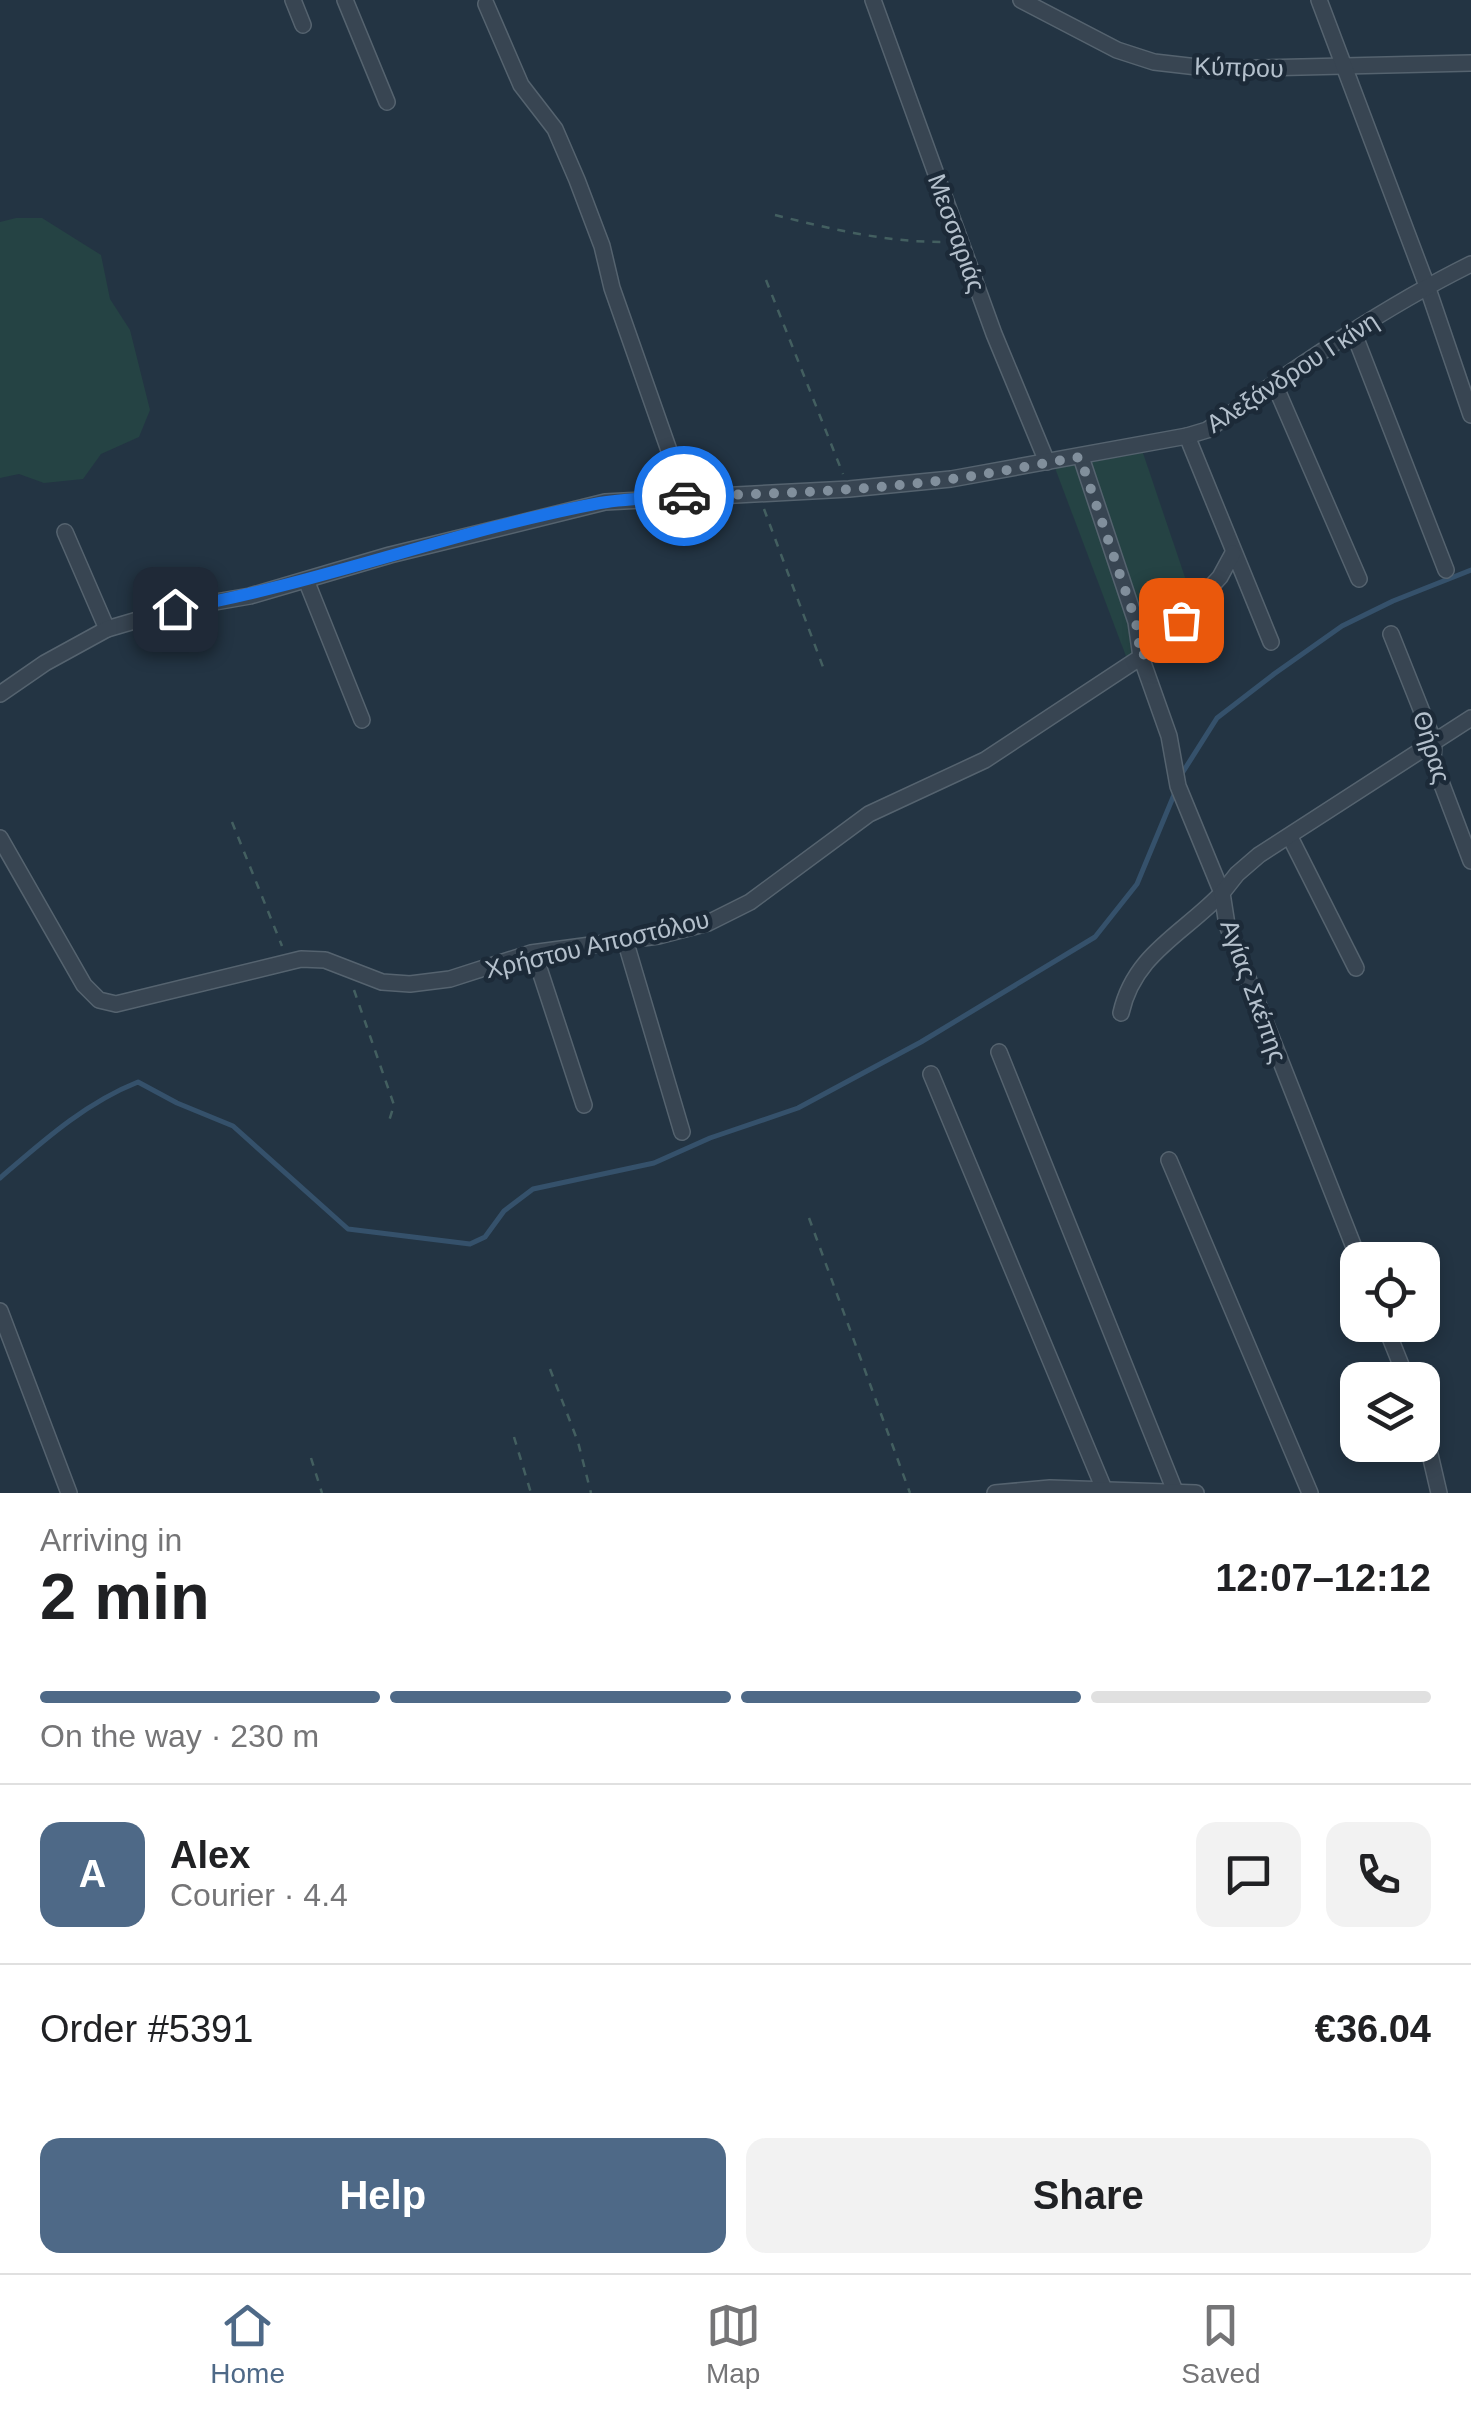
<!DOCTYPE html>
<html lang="en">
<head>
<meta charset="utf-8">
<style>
  :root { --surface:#fff; --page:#f2f2f2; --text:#202124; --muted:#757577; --line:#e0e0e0; --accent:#4e6987 }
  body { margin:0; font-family:Arial,sans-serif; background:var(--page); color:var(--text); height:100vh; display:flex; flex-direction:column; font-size:38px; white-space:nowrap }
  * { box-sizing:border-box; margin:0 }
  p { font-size:32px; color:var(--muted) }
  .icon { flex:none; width:55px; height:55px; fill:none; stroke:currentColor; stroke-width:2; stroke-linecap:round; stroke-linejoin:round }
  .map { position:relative; height:1493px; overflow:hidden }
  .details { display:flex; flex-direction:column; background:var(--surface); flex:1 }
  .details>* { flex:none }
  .tools { position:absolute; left:1340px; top:1242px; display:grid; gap:20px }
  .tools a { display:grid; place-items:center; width:100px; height:100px; border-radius:20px; background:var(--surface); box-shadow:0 5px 15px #0003; font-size:50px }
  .pin { position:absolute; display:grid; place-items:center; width:85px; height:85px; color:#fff; margin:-42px; border-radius:20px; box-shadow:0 5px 15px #0006 }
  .courier { position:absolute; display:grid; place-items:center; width:100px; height:100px; margin:-50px; border:8px solid #1a73e8; border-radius:50%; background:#fff; color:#222; box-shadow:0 2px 12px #0007 }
  .head em { font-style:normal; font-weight:800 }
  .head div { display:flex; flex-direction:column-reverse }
  .head { display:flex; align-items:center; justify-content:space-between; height:170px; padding:0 40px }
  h1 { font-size:65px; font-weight:800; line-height:75px }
  .bar { display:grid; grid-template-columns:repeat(4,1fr); gap:15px 10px; align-content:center; height:120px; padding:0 40px }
  .bar i { height:12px; border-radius:8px; background:var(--line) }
  .bar .selected { background:var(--accent) }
  .bar p { grid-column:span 4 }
  .line { display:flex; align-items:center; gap:25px; padding:0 40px; border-top:2px solid var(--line) }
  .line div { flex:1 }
  .round { display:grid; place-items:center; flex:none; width:105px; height:105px; border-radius:20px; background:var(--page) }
  .primary-button { display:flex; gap:20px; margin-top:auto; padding:20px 40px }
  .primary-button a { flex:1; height:115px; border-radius:20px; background:var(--accent); color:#fff; font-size:40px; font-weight:800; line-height:115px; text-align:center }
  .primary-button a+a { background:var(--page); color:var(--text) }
  .tabs { display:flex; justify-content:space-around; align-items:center; height:140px; border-top:2px solid var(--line); background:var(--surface); font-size:28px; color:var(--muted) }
  .tabs a { display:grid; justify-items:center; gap:5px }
  .tabs .selected { color:var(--accent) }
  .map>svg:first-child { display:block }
  .green { fill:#254344 }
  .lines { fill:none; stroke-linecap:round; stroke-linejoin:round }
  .stream { stroke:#35516b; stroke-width:5 }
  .minor-casing { stroke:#55636f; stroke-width:18 }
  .path { stroke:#435f60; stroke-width:2.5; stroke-dasharray:8 8; stroke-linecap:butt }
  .minor { stroke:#384552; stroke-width:15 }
  .done { stroke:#818f9c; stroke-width:10; stroke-dasharray:0 18 }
  .route { stroke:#1a73e8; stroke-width:12 }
  .labels { text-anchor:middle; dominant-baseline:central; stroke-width:9; stroke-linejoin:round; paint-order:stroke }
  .street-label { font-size:25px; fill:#b4c0cc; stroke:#1c2a38 }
</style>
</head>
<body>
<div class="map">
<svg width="1471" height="1493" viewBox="0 0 1471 1493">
  <rect width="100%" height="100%" fill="#233443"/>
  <!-- green -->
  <g class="green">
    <path d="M16,218H42L101,255L110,299L130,330L150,410L139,437L101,454L83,479L44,483L19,474L0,478V222Z"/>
    <path d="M1143,453L1191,595L1127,659L1055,468Z"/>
  </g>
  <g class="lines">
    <!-- stream -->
    <g class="stream">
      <path d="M1181,775L1217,718L1274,674L1342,626L1393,601L1471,570"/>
      <path d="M0,1178C43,1141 85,1103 138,1082L177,1103L233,1126L348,1229L470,1244L485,1237L504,1211L533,1189L654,1163L710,1138L798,1108L921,1042L1095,937L1137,884L1176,790"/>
    </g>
    <!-- minor casing -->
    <g class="minor-casing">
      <g id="minor">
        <path d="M293,0L303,25"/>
        <path d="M345,0L387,102"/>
        <path d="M873,0L994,334L1047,462"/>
        <path d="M1021,0L1117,50L1154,62L1215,69L1471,63"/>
        <path d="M1319,0L1427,286L1471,415"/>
        <path d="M486,4L521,85L555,129L577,180L602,246L612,288L685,496"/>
        <path d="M1353,331L1446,570"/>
        <path d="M1274,383L1359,579"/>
        <path d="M1187,436L1271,642"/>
        <path d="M1081,457L1136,622L1141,657L1169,736L1178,786L1222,893C1183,934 1134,954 1121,1013"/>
        <path d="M65,532L107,629"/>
        <path d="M306,580L362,720"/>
        <path d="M1391,634L1434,742L1433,761L1471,861"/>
        <path d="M0,694L45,663L107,629L175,609L250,596L390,555L605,502L849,489L951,479L1187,436L1207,430C1292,371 1378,310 1471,264"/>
        <path d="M1290,837L1356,968"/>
        <path d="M0,838L84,985L99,1000L116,1004L301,959L325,960L382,982L410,984L450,979L531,953L658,936L708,923L750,902L869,814L985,760L1141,657L1162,640L1220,577L1233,553"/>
        <path d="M625,940L682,1132"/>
        <path d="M534,953L584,1105"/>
        <path d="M999,1052L1175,1491"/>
        <path d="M931,1074L1104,1489"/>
        <path d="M1169,1160L1310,1493"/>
        <path d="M1359,1260L1227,925L1222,893L1237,874L1259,855L1471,718"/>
        <path d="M0,1311L69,1493"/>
        <path d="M1385,1325L1407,1380"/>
        <path d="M1422,1420L1439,1493"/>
        <path d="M995,1493L1050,1488L1196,1493"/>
      </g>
    </g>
    <!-- path -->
    <g class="path">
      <path d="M775,215C831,229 884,242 943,242"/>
      <path d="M766,280L843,474"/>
      <path d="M764,509L823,667"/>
      <path d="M232,822L282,946"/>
      <path d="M354,990L394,1105L389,1121"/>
      <path d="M809,1218L910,1493"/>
      <path d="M550,1369L578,1442L591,1493"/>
      <path d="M514,1437L531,1493"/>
      <path d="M311,1458L322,1493"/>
    </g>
    <!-- minor -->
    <use href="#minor" class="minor"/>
  </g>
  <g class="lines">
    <!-- done -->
    <path class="done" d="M684,496C774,494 863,491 952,479C995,473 1038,464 1080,457L1136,622L1141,657L1181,620"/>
    <!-- route -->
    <path class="route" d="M175,609C319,584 456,530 600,503C628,498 657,498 684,496"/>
  </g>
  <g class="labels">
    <!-- street labels -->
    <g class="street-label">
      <text transform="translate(1239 67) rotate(2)">Κύπρου</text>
      <text transform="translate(957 233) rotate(70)">Μεσσαριάς</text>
      <text transform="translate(1292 372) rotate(-33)">Αλεξάνδρου Γκίνη</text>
      <text transform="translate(1432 747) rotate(73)">Θήρας</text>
      <text transform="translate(597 944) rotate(-13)">Χρήστου Αποστόλου</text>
      <text transform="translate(1254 991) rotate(70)">Αγίας Σκέπης</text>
    </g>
  </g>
</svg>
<div class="tools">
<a><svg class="icon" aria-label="locate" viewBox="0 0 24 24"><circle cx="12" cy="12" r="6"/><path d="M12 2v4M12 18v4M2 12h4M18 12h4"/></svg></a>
<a><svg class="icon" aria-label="layers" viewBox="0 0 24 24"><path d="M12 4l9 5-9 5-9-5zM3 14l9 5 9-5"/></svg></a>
</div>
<div class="pin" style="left:1181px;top:620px;background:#ea580c"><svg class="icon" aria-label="bag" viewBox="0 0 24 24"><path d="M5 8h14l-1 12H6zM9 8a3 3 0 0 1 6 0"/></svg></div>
<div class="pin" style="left:175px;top:609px;background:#1f2937"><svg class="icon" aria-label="home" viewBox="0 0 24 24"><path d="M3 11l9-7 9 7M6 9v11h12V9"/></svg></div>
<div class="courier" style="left:684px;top:496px"><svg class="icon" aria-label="car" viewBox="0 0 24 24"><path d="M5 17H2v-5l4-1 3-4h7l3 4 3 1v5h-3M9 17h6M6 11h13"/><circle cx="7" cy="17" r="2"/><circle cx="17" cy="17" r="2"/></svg></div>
</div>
<section class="details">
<div class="head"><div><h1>2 min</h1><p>Arriving in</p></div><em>12:07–12:12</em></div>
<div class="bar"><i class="selected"></i><i class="selected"></i><i class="selected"></i><i></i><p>On the way · 230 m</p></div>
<div class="line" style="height:180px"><b class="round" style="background:var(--accent);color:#fff">A</b><div><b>Alex</b><p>Courier · 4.4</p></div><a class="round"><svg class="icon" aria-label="chat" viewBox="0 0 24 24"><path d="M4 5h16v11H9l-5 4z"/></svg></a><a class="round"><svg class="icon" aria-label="phone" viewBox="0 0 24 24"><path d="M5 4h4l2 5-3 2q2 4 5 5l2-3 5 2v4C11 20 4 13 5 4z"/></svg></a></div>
<div class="line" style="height:130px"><div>Order #5391</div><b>€36.04</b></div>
<div class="primary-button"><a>Help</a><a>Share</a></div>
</section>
<nav class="tabs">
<a class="selected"><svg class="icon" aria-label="home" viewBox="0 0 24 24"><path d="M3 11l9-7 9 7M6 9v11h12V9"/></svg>Home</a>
<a><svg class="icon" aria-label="map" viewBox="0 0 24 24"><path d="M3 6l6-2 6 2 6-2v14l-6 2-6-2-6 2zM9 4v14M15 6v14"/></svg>Map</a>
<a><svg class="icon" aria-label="saved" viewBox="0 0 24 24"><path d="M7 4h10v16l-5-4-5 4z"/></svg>Saved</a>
</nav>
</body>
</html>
